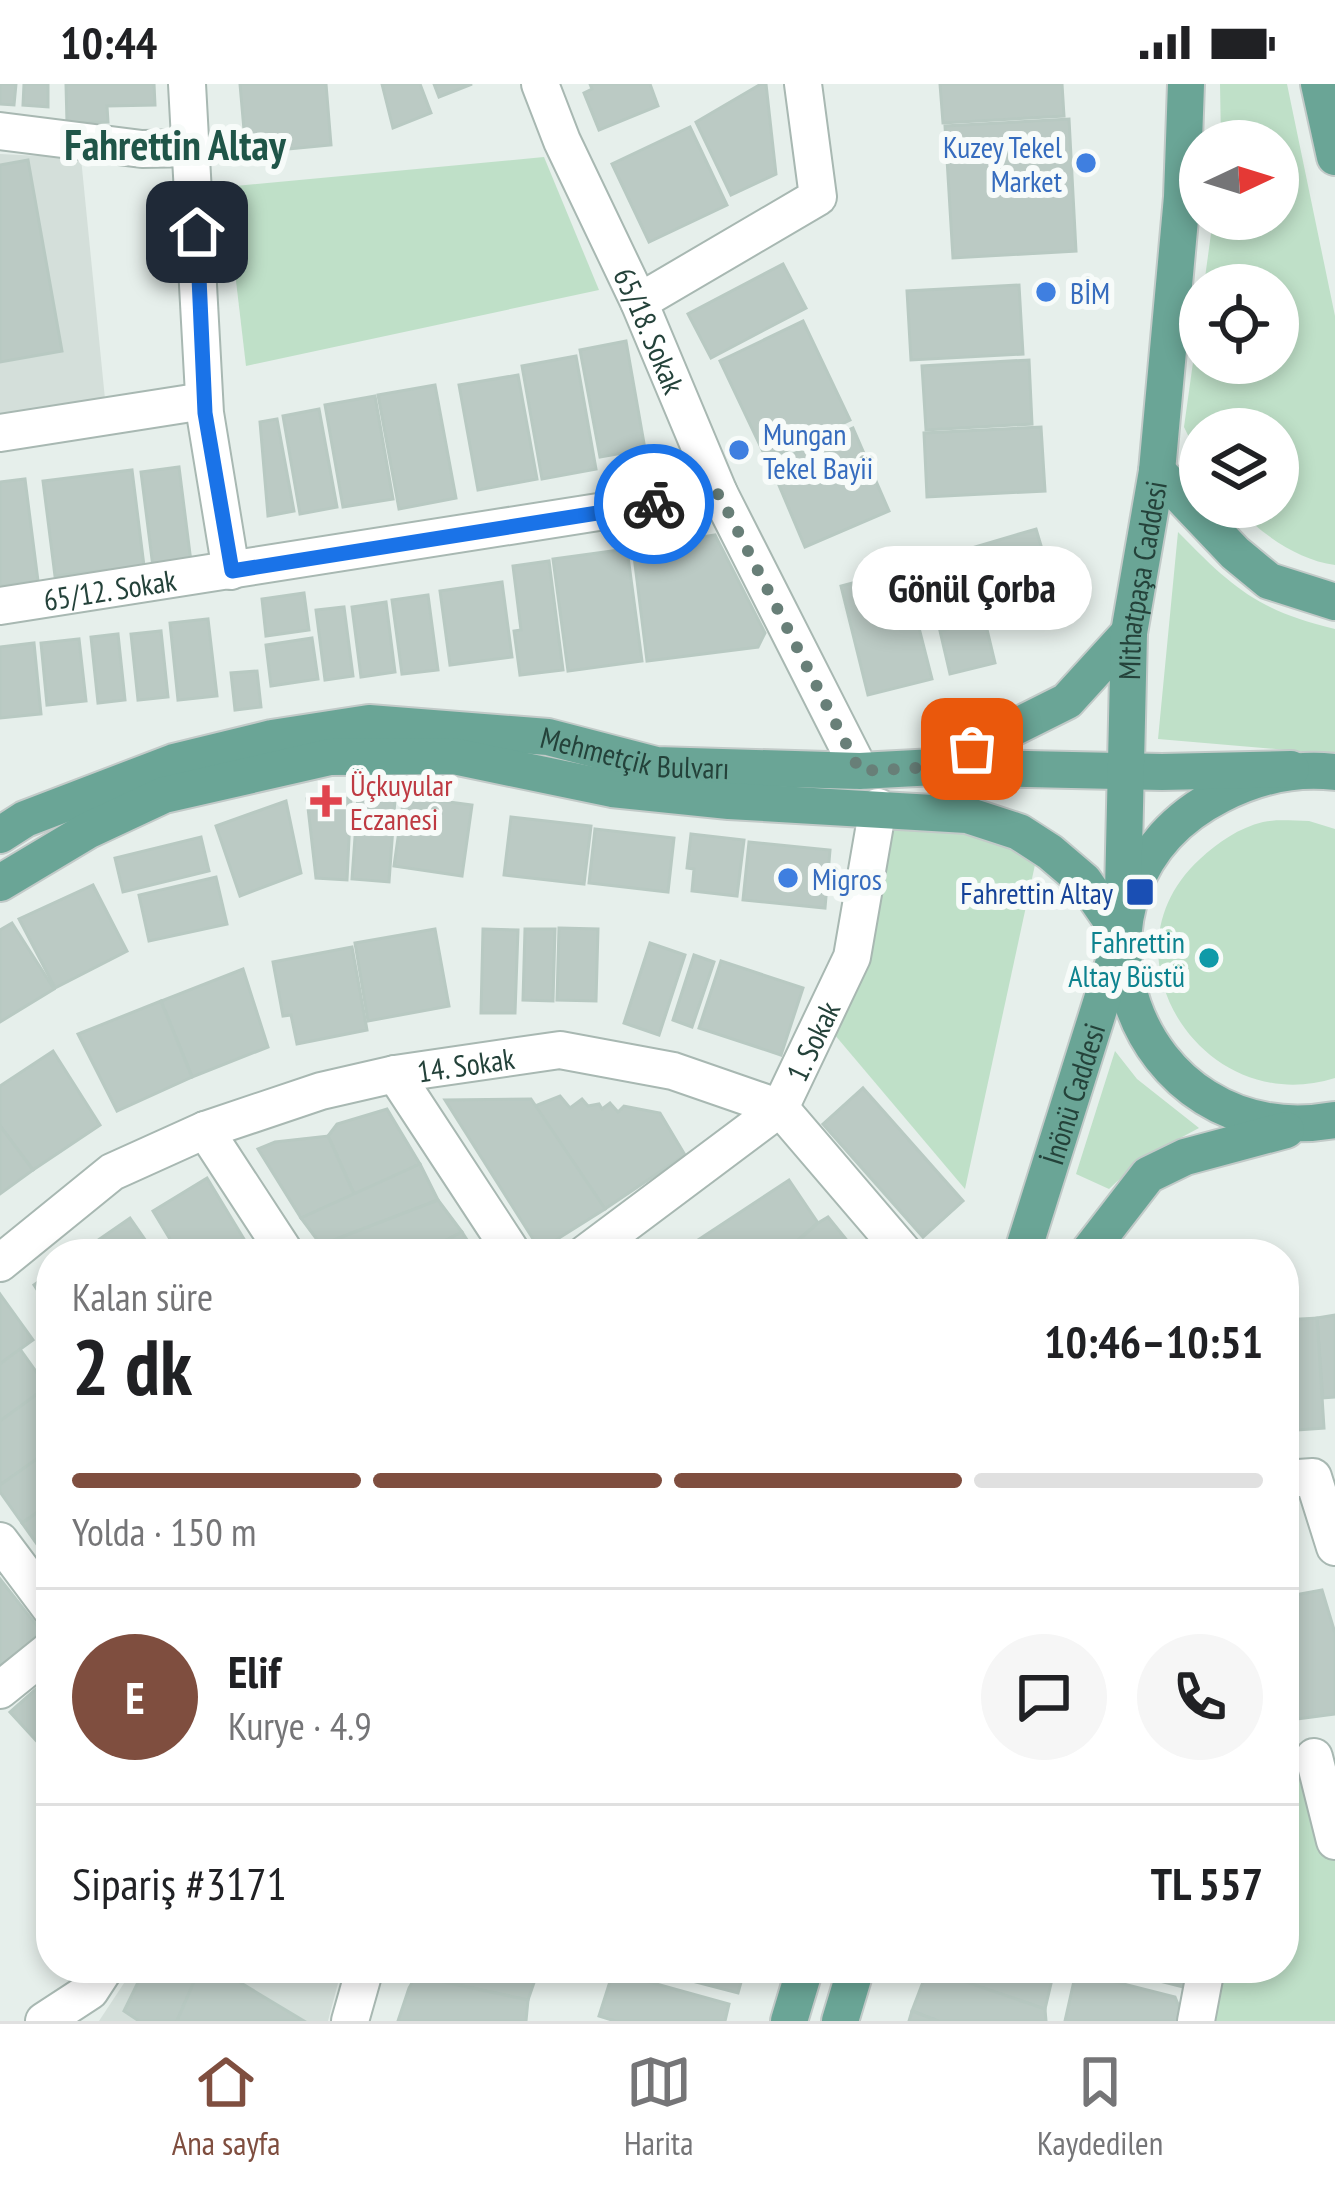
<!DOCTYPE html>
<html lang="tr">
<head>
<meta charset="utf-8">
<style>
  :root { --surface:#fff; --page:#f6f6f6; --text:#202124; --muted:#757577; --line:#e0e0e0; --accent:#7f4e3f }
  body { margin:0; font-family:"PT Sans Narrow",sans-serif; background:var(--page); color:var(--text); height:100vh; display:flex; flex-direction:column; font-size:45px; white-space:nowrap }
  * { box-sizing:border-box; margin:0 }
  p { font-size:39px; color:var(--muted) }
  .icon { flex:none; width:66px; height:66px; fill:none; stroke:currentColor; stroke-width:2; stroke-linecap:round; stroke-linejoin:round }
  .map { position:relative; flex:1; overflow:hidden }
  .details { position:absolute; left:36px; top:1155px; width:1263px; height:744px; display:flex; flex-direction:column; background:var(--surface); border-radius:48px; box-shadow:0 6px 18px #0003 }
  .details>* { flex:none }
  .needle { width:78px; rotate:86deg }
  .fabs { position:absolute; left:1179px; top:36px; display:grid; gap:24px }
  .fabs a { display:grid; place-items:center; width:120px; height:120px; border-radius:50%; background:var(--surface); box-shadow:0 6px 18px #0003; font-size:60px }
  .pin { position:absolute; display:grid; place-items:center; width:102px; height:102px; color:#fff; margin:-51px; border-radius:24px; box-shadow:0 6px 18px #0006 }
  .courier { position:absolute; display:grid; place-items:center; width:120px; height:120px; margin:-60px; border:9px solid #1a73e8; border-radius:50%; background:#fff; color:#222; box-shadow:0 3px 15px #0007 }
  .bubble { position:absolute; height:84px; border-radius:42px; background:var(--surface); box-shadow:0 6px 18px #0003; font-size:39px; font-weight:800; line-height:84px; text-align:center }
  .summary em { font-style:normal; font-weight:800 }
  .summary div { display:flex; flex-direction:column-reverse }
  .summary { display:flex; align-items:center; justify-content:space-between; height:204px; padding:0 36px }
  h1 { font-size:78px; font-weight:800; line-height:90px }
  .bar { display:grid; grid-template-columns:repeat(4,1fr); gap:18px 12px; align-content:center; height:144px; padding:0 36px }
  .bar i { height:15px; border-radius:9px; background:var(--line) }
  .bar .current { background:var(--accent) }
  .bar p { grid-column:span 4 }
  .line { display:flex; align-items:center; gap:30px; padding:0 36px; border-top:3px solid var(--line) }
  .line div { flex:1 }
  .round { display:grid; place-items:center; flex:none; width:126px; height:126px; border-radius:63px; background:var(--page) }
  .status { display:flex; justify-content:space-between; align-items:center; height:84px; padding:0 60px; background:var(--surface); direction:ltr }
  .status svg { height:33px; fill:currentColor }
  .dock { display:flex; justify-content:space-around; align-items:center; height:168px; border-top:3px solid var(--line); background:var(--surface); font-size:33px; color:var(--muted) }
  .dock a { display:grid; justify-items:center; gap:6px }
  .dock .current { color:var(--accent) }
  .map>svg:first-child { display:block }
  .built { fill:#d4dfda }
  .green { fill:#bfe0c8 }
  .building { fill:#bbcac4; stroke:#b8c9c2; stroke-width:3 }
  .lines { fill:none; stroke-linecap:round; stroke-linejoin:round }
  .minor-casing { stroke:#a8b8b2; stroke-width:40 }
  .major-casing { stroke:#c2cac8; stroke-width:40 }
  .minor { stroke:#fff; stroke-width:36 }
  .major { stroke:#6aa596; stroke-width:36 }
  .done { stroke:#687f78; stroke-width:12; stroke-dasharray:0 21.6 }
  .route { stroke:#1a73e8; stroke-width:15 }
  .shop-dot { fill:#3f7fe0; stroke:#f7fbf9; stroke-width:4.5 }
  .health-dot { fill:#e0444e; stroke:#f7fbf9; stroke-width:4.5 }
  .transit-dot { fill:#1a4fb4; stroke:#f7fbf9; stroke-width:4.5 }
  .culture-dot { fill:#0f9aa8; stroke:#f7fbf9; stroke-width:4.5 }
  .labels { text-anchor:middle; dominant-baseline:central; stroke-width:12; stroke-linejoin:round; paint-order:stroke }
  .shop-label { font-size:30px; fill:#366cbe; stroke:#f7fbf9; text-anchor:start }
  .street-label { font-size:30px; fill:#24423a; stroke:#f7fbf9 }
  .health-label { font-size:30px; fill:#be3a42; stroke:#f7fbf9; text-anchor:start }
  .transit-label { font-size:30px; fill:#164399; stroke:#f7fbf9; text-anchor:end }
  .culture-label { font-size:30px; fill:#0d838f; stroke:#f7fbf9; text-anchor:end }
  .district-label { font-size:42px; font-weight:bold; fill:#1f5548; stroke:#f7fbf9 }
</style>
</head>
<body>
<div class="status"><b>10:44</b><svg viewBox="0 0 49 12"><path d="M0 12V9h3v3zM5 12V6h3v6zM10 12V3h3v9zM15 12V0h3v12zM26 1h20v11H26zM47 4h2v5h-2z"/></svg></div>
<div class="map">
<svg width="1335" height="1937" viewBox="0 0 1335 1937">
  <rect width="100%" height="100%" fill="#e6efeb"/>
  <!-- built -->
  <g class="built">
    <path d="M0,70L81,74L105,315L0,331Z"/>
    <path d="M134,1884H342L328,1937H99Z"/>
  </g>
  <!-- green -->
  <g class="green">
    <path d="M1220,0H1287L1335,232V481C1298,476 1261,450 1236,423H1278V345H1200V376L1184,343L1200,228V279H1278V201H1204L1213,135H1278V57H1221Z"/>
    <path d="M544,73L599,206L246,282L225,103Z"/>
    <path d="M1178,448C1233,504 1257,526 1335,545V670L1158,655Z"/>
    <path d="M885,731L987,752L1036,776L965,1105L834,950Z"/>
    <path d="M1309,737L1335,745V994C1203,1036 1096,870 1200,775C1218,758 1239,744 1263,738C1277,735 1294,737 1309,737Z"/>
    <path d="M1115,967L1137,995L1199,1044L1141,1075L1109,1105L1076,1090Z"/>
    <path d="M1314,1673L1335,1757V1937H1196L1206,1884H1284V1683Z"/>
  </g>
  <!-- building -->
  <g class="building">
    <path d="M0,0H16L14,21L0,20Z"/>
    <path d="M24,0H48V23L23,21Z"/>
    <path d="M66,0H154L155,21L107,22L108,38L67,39Z"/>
    <path d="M240,0H326L331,61L246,69Z"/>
    <path d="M382,0H420L431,29L393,44Z"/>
    <path d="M434,0H472L439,13Z"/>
    <path d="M590,0H650L658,22L599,46L584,9L592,5Z"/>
    <path d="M761,0H766L776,90L731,111L696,38Z"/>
    <path d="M940,0H1062L1064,32L943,39Z"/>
    <path d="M1069,35L1076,167L953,174L945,42Z"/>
    <path d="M690,43L727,121L649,158L612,80Z"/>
    <path d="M28,76L62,267L0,278V81Z"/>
    <path d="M783,180L806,224L711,274L688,230Z"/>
    <path d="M1019,201L1023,270L911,276L907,207Z"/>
    <path d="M803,237L850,336L767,376L720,277Z"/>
    <path d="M626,257L645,365L600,373L580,266Z"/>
    <path d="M576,272L596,385L542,395L522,282Z"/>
    <path d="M1029,276L1032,340L926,346L922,282Z"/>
    <path d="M518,291L537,395L478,406L459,301Z"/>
    <path d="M435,301L456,414L399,425L378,311Z"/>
    <path d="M375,312L393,415L343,423L325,321Z"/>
    <path d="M319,325L337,423L300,430L283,332Z"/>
    <path d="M277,335L294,427L268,432L260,338Z"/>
    <path d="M1041,343L1045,407L927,413L924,349Z"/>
    <path d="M853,344L889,427L805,463L770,380Z"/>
    <path d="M179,383L191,478L153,483L141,388Z"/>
    <path d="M132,386L144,482L55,492L43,397Z"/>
    <path d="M25,395L38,497L0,502V398Z"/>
    <path d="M1036,445L1048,485L987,503L975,463Z"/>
    <path d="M715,451L765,549L758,563L647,577L633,464Z"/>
    <path d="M627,465L642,577L568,587L553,475Z"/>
    <path d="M965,469L978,510L933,525L920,483Z"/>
    <path d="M549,477L563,586L520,591L514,547L521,546L513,482Z"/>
    <path d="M904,485L932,595L868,611L841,502Z"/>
    <path d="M502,498L512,573L450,581L440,507Z"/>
    <path d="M304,509L309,546L266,552L262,515Z"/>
    <path d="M428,511L438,586L402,590L392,516Z"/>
    <path d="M386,518L395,588L361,593L352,523Z"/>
    <path d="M344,523L353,592L325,596L316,526Z"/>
    <path d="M208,535L217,612L178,616L170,539Z"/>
    <path d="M985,537L995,579L950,590L940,547Z"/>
    <path d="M161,547L168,613L138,616L131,550Z"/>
    <path d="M118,550L125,616L98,619L91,553Z"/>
    <path d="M312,554L318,595L271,602L266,561Z"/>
    <path d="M79,555L86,617L47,621L41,559Z"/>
    <path d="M34,559L41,630L0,634V563Z"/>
    <path d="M257,587L261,623L235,626L231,589Z"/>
    <path d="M358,712L395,715L389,798L352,795Z"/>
    <path d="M404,712L472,721L462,792L394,782Z"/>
    <path d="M351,714L347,796L316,794L307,715Z"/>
    <path d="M286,717L301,789L240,812L216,742Z"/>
    <path d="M511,733L591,742L584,800L504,791Z"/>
    <path d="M595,745L674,754L668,808L589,799Z"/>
    <path d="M691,750L744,756L737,812L692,807L694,785L687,784Z"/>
    <path d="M201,753L209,787L123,808L115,774Z"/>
    <path d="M749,758L830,766L825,824L743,816Z"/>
    <path d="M216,793L227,840L149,857L139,811Z"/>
    <path d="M93,801L127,867L55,904L19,835Z"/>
    <path d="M12,839L54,905L0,938V846Z"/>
    <path d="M559,844L598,845L596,917L557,916Z"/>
    <path d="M435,845L449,922L368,937L355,859Z"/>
    <path d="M483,845L518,846L515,929H481Z"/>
    <path d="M525,845H555L553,917L523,916Z"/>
    <path d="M650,859L685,871L659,951L624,939Z"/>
    <path d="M352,863L367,946L297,960L291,931L283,932L273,878Z"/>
    <path d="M694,871L714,878L692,943L673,936Z"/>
    <path d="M721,877L803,904L781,971L699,944Z"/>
    <path d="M243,885L268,963L192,993L161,917Z"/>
    <path d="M161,917L192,993L117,1027L78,950Z"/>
    <path d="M53,967L100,1041L33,1086L0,1042V1002Z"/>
    <path d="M863,1004L963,1117L923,1153L823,1040Z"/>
    <path d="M560,1012L570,1024L582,1015L588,1022L599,1020L602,1025L610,1019L618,1028L624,1022L660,1029L685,1071L605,1125L535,1022Z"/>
    <path d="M531,1015L605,1125L540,1166L445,1016Z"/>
    <path d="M387,1025L420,1080L354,1110L328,1052L337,1040Z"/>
    <path d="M0,1042L33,1086L0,1110Z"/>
    <path d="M328,1052L354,1110L301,1134L258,1065L275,1058Z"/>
    <path d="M420,1080L438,1116L321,1161L301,1134Z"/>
    <path d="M207,1094L253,1170H179L153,1127Z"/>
    <path d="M789,1096L818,1139L782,1170H708L692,1160Z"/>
    <path d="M438,1116L462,1148L419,1170H328L321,1161Z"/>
    <path d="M828,1133L858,1170H782L818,1139Z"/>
    <path d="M130,1134L155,1170H78Z"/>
    <path d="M462,1148L476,1170H419Z"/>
    <path d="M51,1189V1227L34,1201Z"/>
    <path d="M0,1210L33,1256L0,1280Z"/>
    <path d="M1335,1231V1313L1323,1314L1317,1234Z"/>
    <path d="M1317,1234L1324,1344L1284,1347V1236Z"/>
    <path d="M20,1265L47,1303L0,1337V1280Z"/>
    <path d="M47,1303L51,1309V1365L0,1401V1337Z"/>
    <path d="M51,1365V1419L22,1439L0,1408V1401Z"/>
    <path d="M51,1419V1480L22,1439Z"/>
    <path d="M0,1495L41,1547L0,1588Z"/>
    <path d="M1322,1506L1335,1549V1630L1289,1636L1284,1513Z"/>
    <path d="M1284,1584L1289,1641L1284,1642Z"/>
    <path d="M45,1597L51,1604V1655L42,1663L10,1628Z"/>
    <path d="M145,1884H200L177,1937H139L124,1927Z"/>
    <path d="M200,1884H216L304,1937H177Z"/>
    <path d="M413,1884H539L528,1916L416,1892Z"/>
    <path d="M642,1884H745L738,1909Z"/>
    <path d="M924,1884H1052L1053,1891L1045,1925Z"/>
    <path d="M1108,1884H1188L1183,1903Z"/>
    <path d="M928,1885L1045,1925L1046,1937H938L912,1927Z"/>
    <path d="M613,1888L729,1920L725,1937H615L599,1932Z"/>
    <path d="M1076,1888L1175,1913L1185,1937H1065Z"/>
    <path d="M416,1892L528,1916L526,1937H398L409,1904Z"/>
    <path d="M912,1927L938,1937H909Z"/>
  </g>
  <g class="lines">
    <!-- minor casing -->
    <g class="minor-casing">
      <g id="minor">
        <path d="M187,0L205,329L231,487"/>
        <path id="s1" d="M540,0L562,57L639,218L719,409L860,687"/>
        <path d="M0,47L142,65L193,64"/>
        <path d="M639,218L818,113L803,0"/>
        <path d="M0,349L204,317"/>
        <path id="s2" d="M0,522L719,409"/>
        <path d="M395,990L513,1170"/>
        <path d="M205,1046L286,1170"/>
        <path id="s3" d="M585,1170L780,1024L852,873L878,723"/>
        <path id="s4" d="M0,1179L112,1088L205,1046L321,1007L395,990L560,966L673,987L780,1024L905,1170"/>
        <path d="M1284,1395L1313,1393L1335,1463"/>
        <path d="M0,1457L51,1525"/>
        <path d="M0,1606L51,1565"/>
        <path d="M1314,1673L1335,1757"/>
        <path d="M44,1937L90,1907L105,1884"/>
        <path d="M350,1937L365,1884"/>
        <path d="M1196,1937L1206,1884"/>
      </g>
    </g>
    <!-- major casing -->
    <g class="major-casing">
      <g id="major">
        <path d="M1319,0L1335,73"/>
        <path d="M1157,387L1235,469L1269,497L1335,518"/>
        <path d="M943,679L1067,617L1129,549"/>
        <path d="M1335,688C1294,683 1257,692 1220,711C1039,803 1131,1072 1335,1036"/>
        <path id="s5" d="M0,751L25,735L174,678L272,654L369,639L548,653L656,681L860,687L935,683L1162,688L1291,685"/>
        <path d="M0,799L87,747L164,711L330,673L453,672L612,705L729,717L967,731L1019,748L1050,768L1084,797L1122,852"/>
        <path id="s6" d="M1022,1170L1122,852L1129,549L1157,387L1182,113L1186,0"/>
        <path d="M1087,1170L1148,1091L1185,1073L1286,1046"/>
        <path d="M789,1937L805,1884"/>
        <path d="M840,1937L856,1884"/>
      </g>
    </g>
    <!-- minor -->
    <use href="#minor" class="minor"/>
    <!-- major -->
    <use href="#major" class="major"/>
  </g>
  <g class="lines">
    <!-- done -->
    <path class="done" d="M654,420L719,410L860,687L935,683L972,665"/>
    <!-- route -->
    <path class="route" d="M197,148L205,329L232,487L654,420"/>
  </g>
  <!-- markers -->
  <g class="shop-dot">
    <circle cx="1086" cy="79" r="12"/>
    <circle cx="1046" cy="208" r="12"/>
    <circle cx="739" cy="366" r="12"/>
    <circle cx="788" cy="794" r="12"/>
  </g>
  <path class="health-dot" d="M320 699h12v12h12v12h-12v12h-12v-12h-12v-12h12z"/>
  <rect class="transit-dot" x="1125" y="793" width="30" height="30" rx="6"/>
  <circle class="culture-dot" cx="1209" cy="874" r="12"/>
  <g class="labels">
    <!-- shop labels -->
    <g class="shop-label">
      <text x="1062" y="62" text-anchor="end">Kuzey Tekel<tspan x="1062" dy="34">Market</tspan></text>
      <text x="1070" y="208">BİM</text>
      <text x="763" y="349">Mungan<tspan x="763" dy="34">Tekel Bayii</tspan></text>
      <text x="812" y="794">Migros</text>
    </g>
    <!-- street labels -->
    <g class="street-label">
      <text stroke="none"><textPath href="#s1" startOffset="270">65/18. Sokak</textPath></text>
      <text stroke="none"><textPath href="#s6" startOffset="690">Mithatpaşa Caddesi</textPath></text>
      <text stroke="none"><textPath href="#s2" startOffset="111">65/12. Sokak</textPath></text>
      <text stroke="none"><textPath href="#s5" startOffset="657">Mehmetçik Bulvarı</textPath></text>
      <text stroke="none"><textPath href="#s3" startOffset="318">1. Sokak</textPath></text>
      <text stroke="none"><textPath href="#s4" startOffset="516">14. Sokak</textPath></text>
      <text stroke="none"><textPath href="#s6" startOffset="168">İnönü Caddesi</textPath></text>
    </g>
    <!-- health labels -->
    <g class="health-label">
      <text x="350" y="700">Üçkuyular<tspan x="350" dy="34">Eczanesi</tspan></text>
    </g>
    <!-- transit labels -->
    <g class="transit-label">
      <text x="1113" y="808">Fahrettin Altay</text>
    </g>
    <!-- culture labels -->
    <g class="culture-label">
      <text x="1185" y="857">Fahrettin<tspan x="1185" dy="34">Altay Büstü</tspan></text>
    </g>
    <!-- district labels -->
    <g class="district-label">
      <text x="175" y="60">Fahrettin Altay</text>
    </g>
  </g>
</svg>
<div class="fabs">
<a><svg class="needle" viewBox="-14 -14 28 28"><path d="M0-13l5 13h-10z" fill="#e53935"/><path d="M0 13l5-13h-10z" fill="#757577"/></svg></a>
<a><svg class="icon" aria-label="locate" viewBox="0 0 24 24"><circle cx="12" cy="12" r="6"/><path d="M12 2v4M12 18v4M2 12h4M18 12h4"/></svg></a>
<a><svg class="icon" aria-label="layers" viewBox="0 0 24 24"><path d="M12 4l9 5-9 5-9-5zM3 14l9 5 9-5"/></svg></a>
</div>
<div class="pin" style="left:972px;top:665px;background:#ea580c"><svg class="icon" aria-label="bag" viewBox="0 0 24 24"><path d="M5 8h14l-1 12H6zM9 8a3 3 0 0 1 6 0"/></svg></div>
<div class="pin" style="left:197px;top:148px;background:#1f2937"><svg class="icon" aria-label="home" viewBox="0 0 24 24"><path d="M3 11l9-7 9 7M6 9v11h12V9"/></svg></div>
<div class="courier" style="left:654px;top:420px"><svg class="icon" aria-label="bike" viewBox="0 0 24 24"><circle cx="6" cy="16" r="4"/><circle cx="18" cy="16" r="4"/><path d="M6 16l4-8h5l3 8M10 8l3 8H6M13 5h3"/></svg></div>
<div class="bubble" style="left:852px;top:462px;width:240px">Gönül Çorba</div>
<section class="details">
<div class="summary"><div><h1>2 dk</h1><p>Kalan süre</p></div><em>10:46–10:51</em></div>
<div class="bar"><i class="current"></i><i class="current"></i><i class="current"></i><i></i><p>Yolda · 150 m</p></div>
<div class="line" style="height:216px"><b class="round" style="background:var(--accent);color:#fff">E</b><div><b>Elif</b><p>Kurye · 4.9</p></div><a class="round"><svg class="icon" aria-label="chat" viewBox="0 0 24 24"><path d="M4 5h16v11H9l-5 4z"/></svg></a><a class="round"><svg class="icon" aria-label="phone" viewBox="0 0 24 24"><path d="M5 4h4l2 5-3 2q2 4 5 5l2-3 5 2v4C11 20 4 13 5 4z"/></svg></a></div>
<div class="line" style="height:156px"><div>Sipariş #3171</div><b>TL 557</b></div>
</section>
</div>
<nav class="dock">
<a class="current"><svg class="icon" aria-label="home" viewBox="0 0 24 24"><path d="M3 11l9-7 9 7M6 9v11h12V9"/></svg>Ana sayfa</a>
<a><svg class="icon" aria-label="map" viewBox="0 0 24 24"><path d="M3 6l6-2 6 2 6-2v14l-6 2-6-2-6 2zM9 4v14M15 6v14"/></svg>Harita</a>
<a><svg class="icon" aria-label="saved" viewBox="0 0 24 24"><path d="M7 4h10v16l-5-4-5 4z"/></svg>Kaydedilen</a>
</nav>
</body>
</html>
